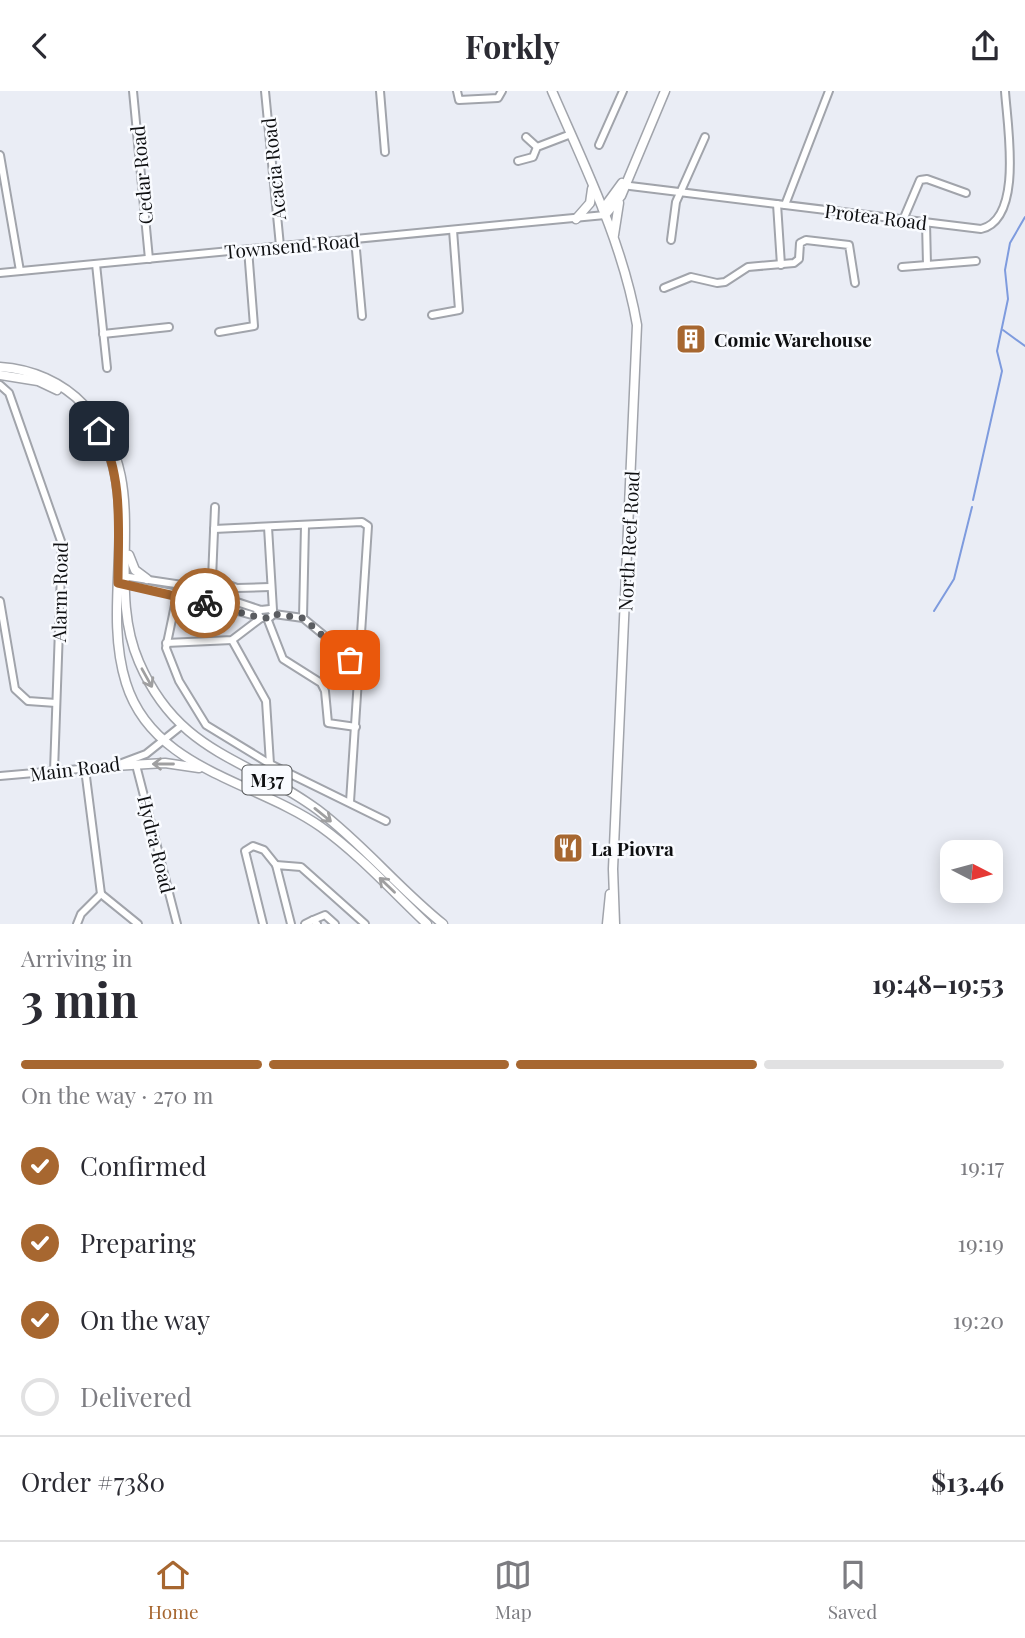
<!DOCTYPE html>
<html lang="en">
<head>
<meta charset="utf-8">
<style>
  :root { --surface:#fff; --page:#f7f7f7; --text:#2b2b33; --muted:#7c7c81; --line:#e1e1e2; --accent:#a76730 }
  body { margin:0; font-family:"Playfair Display",serif; background:var(--page); color:var(--text); height:100vh; display:flex; flex-direction:column; font-size:26px; white-space:nowrap }
  * { box-sizing:border-box; margin:0 }
  p { font-size:23px; color:var(--muted) }
  .icon { flex:none; width:38px; height:38px; fill:none; stroke:currentColor; stroke-width:2; stroke-linecap:round; stroke-linejoin:round }
  .map { position:relative; height:833px; overflow:hidden }
  .side { display:flex; flex-direction:column; background:var(--surface); flex:1 }
  .side>* { flex:none }
  .needle { width:46px; rotate:96deg }
  .buttons { position:absolute; left:940px; top:749px; display:grid; gap:14px }
  .buttons a { display:grid; place-items:center; width:63px; height:63px; border-radius:14px; background:var(--surface); box-shadow:0 4px 18px #0003; font-size:35px }
  .pin { position:absolute; display:grid; place-items:center; width:60px; height:60px; color:#fff; margin:-30px; border-radius:14px; box-shadow:0 4px 10px #0006 }
  .courier { position:absolute; display:grid; place-items:center; width:70px; height:70px; margin:-35px; border:5px solid #a76730; border-radius:50%; background:#fff; color:#222; box-shadow:0 2px 9px #0007 }
  .head em { font-style:normal; font-weight:700 }
  .head div { display:flex; flex-direction:column-reverse }
  .head { display:flex; align-items:center; justify-content:space-between; height:119px; padding:0 21px }
  h1 { font-size:46px; font-weight:700; line-height:52px }
  .bar { display:grid; grid-template-columns:repeat(4,1fr); gap:10px 7px; align-content:center; height:84px; padding:0 21px }
  .bar i { height:9px; border-radius:5px; background:var(--line) }
  .bar .current { background:var(--accent) }
  .bar p { grid-column:span 4 }
  .line { display:flex; align-items:center; gap:18px; padding:0 21px; border-top:2px solid var(--line) }
  .line div { flex:1 }
  ol { padding:0 21px; list-style:none }
  li { display:flex; align-items:center; gap:21px; height:77px }
  li p { margin-inline-start:auto }
  li .icon { padding:7px; border-radius:50%; background:var(--accent); color:#fff; stroke-width:4 }
  li:last-child { color:var(--muted) }
  li i { width:38px; height:38px; border:4px solid var(--line); border-radius:50% }
  header { display:flex; justify-content:space-between; align-items:center; height:91px; padding:0 21px; background:var(--surface); font-size:32px; font-weight:700 }
  .tab-bar { display:flex; justify-content:space-around; align-items:center; height:98px; border-top:2px solid var(--line); background:var(--surface); font-size:19px; color:var(--muted) }
  .tab-bar a { display:grid; justify-items:center; gap:4px }
  .tab-bar .current { color:var(--accent) }
  .map>svg:first-child { display:block }
  .lines { fill:none; stroke-linecap:round; stroke-linejoin:round }
  .stream { stroke:#7e9bde; stroke-width:2 }
  .minor-casing { stroke:#a1a4ab; stroke-width:10 }
  .major-casing { stroke:#a1a4ab; stroke-width:11 }
  .minor { stroke:#fff; stroke-width:6 }
  .major { stroke:#fff; stroke-width:8 }
  .oneway { stroke:#9f9fa0 }
  .done { stroke:#5b5d61; stroke-width:7; stroke-dasharray:0 12.6 }
  .route { stroke:#a76730; stroke-width:9 }
  .labels { text-anchor:middle; dominant-baseline:central; stroke-width:5; stroke-linejoin:round; paint-order:stroke }
  .shield { fill:#f9fbff; stroke:#545658; stroke-width:2 }
  .shield-label { font-size:18px; font-weight:bold; fill:#0e0f11 }
  .street-label { font-size:19px; fill:#0e0f11; stroke:#f9fbff }
  .poi-label { font-size:19px; font-weight:bold; fill:#0e0f11; stroke:#f9fbff; text-anchor:start }
</style>
</head>
<body>
<header><svg class="icon" aria-label="back" viewBox="0 0 24 24"><path d="M15 5l-7 7 7 7"/></svg>Forkly<svg class="icon" aria-label="share" viewBox="0 0 24 24"><path d="M12 15V3M7 8l5-5 5 5M5 13v7h14v-7"/></svg></header>
<div class="map">
<svg width="1025" height="833" viewBox="0 0 1025 833">
  <rect width="100%" height="100%" fill="#eaedf5"/>
  <g class="lines">
    <!-- stream -->
    <g class="stream">
      <path d="M1003,239L1025,255"/>
      <path d="M973,409L1002,280L997,260L1008,208L1005,179L1010,152L1025,126"/>
      <path d="M934,520L954,488L972,416"/>
    </g>
    <!-- minor casing -->
    <g class="minor-casing">
      <g id="minor">
        <path d="M133,0L149,168"/>
        <path d="M265,0L280,155"/>
        <path d="M380,0L385,61"/>
        <path d="M457,0L459,9L498,7L502,0"/>
        <path d="M526,46L537,56"/>
        <path d="M599,54L623,0"/>
        <path d="M0,64L20,180"/>
        <path d="M518,70L533,66L537,56L571,43"/>
        <path d="M622,94L981,138C1024,128 1007,33 1005,0"/>
        <path d="M777,113L781,174"/>
        <path d="M785,114L829,0"/>
        <path d="M903,129L920,89L927,88L966,102"/>
        <path d="M926,131L927,174L976,170"/>
        <path d="M355,148L362,225"/>
        <path d="M671,149L676,111L705,46"/>
        <path d="M96,173L107,277"/>
        <path d="M902,176L927,174"/>
        <path d="M0,182L605,124"/>
        <path d="M664,197L691,186L717,192L725,191L748,176L794,172L799,168L800,152L806,149L849,154L855,192"/>
        <path d="M432,224L459,219L453,139"/>
        <path d="M219,241L254,235L248,158"/>
        <path d="M103,243L169,236"/>
        <path d="M0,294L9,302L62,453L54,680"/>
        <path d="M215,416L212,488L237,497L270,496"/>
        <path d="M305,434L303,527L360,574"/>
        <path d="M268,436L273,519"/>
        <path d="M214,438L362,431L368,435L350,711"/>
        <path d="M122,485L189,495L261,519L270,518L274,523L269,527H261L257,522L261,519"/>
        <path d="M120,492L177,503L259,526"/>
        <path d="M0,510L15,598L28,610L56,612"/>
        <path d="M175,514L166,557L179,590L206,634L270,673L386,730"/>
        <path d="M274,523L303,527"/>
        <path d="M267,527L283,568L321,592L325,600L328,632L356,636"/>
        <path d="M232,549L266,610L270,673"/>
        <path d="M166,552L232,549L261,527"/>
        <path d="M136,674L177,833"/>
        <path d="M85,678L101,803"/>
        <path d="M0,685L114,675L146,663L181,635"/>
        <path d="M101,803L138,833"/>
        <path d="M313,829L325,824L335,833"/>
        <path d="M77,833L81,823L101,803"/>
        <path d="M263,833L245,760L253,755L264,759L276,774"/>
        <path d="M291,833L276,774L301,776L365,833"/>
        <path d="M305,833L313,829L317,833"/>
      </g>
    </g>
    <!-- major casing -->
    <g class="major-casing">
      <g id="major">
        <path d="M552,0C585,76 623,152 637,234L613,778L615,833"/>
        <path d="M603,118L622,92"/>
        <path d="M605,124L621,105L665,0"/>
        <path d="M576,128L590,112L592,98"/>
        <path d="M614,144L619,112"/>
        <path d="M0,276C32,278 62,291 84,314C157,390 102,486 139,571C179,664 247,666 318,719C363,753 399,798 443,833"/>
        <path d="M0,284L38,290L57,299"/>
        <path d="M110,364C134,437 103,519 126,592C153,679 256,690 321,736C360,764 393,801 427,833"/>
        <path d="M129,464L135,479L147,488"/>
        <path d="M114,675L165,672L199,677"/>
        <path d="M607,833L610,803"/>
      </g>
    </g>
    <!-- minor -->
    <use href="#minor" class="minor"/>
    <!-- major -->
    <use href="#major" class="major"/>
  </g>
  <!-- one-way arrows -->
  <defs><path id="oneway-shaft" d="M-6 0H5M1.5-3L5.5 0L1.5 3" fill="none" stroke-width="1.6" stroke-linecap="round" stroke-linejoin="round" transform="scale(1.75)"/></defs>
  <g class="oneway">
    <use href="#oneway-shaft" transform="translate(147 587) rotate(61)"/>
    <use href="#oneway-shaft" transform="translate(163 673) rotate(-180)"/>
    <use href="#oneway-shaft" transform="translate(323 724) rotate(39)"/>
    <use href="#oneway-shaft" transform="translate(387 794) rotate(-136)"/>
  </g>
  <g class="lines">
    <!-- done -->
    <path class="done" d="M205,512L261,527H269L274,523L303,527L350,569"/>
    <!-- route -->
    <path class="route" d="M99,340C124,385 118,441 118,492L205,512"/>
  </g>
  <!-- icons -->
  <defs>
    <g id="building-square" transform="scale(1.575)"><rect x="-9" y="-9" width="18" height="18" rx="4" fill="#a76730" stroke="#f9fbff"/><path d="M-4-6H4V6H1V3H-1V6H-4ZM-2.5-4.3h1.7v1.8h-1.7ZM.8-4.3h1.7v1.8H.8ZM-2.5-1h1.7V.8h-1.7ZM.8-1h1.7V.8H.8Z" fill="#fff"/></g>
    <g id="restaurant-square" transform="scale(1.575)"><rect x="-9" y="-9" width="18" height="18" rx="4" fill="#a76730" stroke="#f9fbff"/><path d="M-5-6h1v4h1v-4h1v4h1v-4h1v5L-1.5 .5V6h-2V.5L-5-1ZM5-6V6H3V1.5H1.5Q1.5-4 5-6Z" fill="#fff"/></g>
  </defs>
  <g fill-rule="evenodd">
    <use href="#building-square" x="691" y="248"/>
    <use href="#restaurant-square" x="568" y="757"/>
  </g>
  <g class="labels">
    <!-- shield labels -->
    <rect class="shield" x="242.5" y="674.5" width="49" height="29" rx="5"/>
    <g class="shield-label">
      <text x="267" y="689">M37</text>
    </g>
    <!-- street labels -->
    <g class="street-label">
      <text transform="translate(273 78) rotate(-96)">Acacia Road</text>
      <text transform="translate(141 84) rotate(-95)">Cedar Road</text>
      <text transform="translate(876 125) rotate(7)">Protea Road</text>
      <text transform="translate(292 154) rotate(-5)">Townsend Road</text>
      <text transform="translate(628 450) rotate(-87)">North Reef Road</text>
      <text transform="translate(59 501) rotate(-89)">Alarm Road</text>
      <text transform="translate(75 677) rotate(-7)">Main Road</text>
      <text transform="translate(157 753) rotate(76)">Hydra Road</text>
    </g>
    <!-- poi labels -->
    <g class="poi-label">
      <text x="714" y="248">Comic Warehouse</text>
      <text x="591" y="757">La Piovra</text>
    </g>
  </g>
</svg>
<div class="buttons">
<a><svg class="needle" viewBox="-14 -14 28 28"><path d="M0-13l5 13h-10z" fill="#e53935"/><path d="M0 13l5-13h-10z" fill="#7c7c81"/></svg></a>
</div>
<div class="pin" style="left:350px;top:569px;background:#ea580c"><svg class="icon" aria-label="bag" viewBox="0 0 24 24"><path d="M5 8h14l-1 12H6zM9 8a3 3 0 0 1 6 0"/></svg></div>
<div class="pin" style="left:99px;top:340px;background:#1f2937"><svg class="icon" aria-label="home" viewBox="0 0 24 24"><path d="M3 11l9-7 9 7M6 9v11h12V9"/></svg></div>
<div class="courier" style="left:205px;top:512px"><svg class="icon" aria-label="bike" viewBox="0 0 24 24"><circle cx="6" cy="16" r="4"/><circle cx="18" cy="16" r="4"/><path d="M6 16l4-8h5l3 8M10 8l3 8H6M13 5h3"/></svg></div>
</div>
<section class="side">
<div class="head"><div><h1>3 min</h1><p>Arriving in</p></div><em>19:48–19:53</em></div>
<div class="bar"><i class="current"></i><i class="current"></i><i class="current"></i><i></i><p>On the way · 270 m</p></div>
<ol>
<li><svg class="icon" aria-label="check" viewBox="0 0 24 24"><path d="M5 12l5 5 9-10"/></svg>Confirmed<p>19:17</p></li>
<li><svg class="icon" aria-label="check" viewBox="0 0 24 24"><path d="M5 12l5 5 9-10"/></svg>Preparing<p>19:19</p></li>
<li><svg class="icon" aria-label="check" viewBox="0 0 24 24"><path d="M5 12l5 5 9-10"/></svg>On the way<p>19:20</p></li>
<li><i></i>Delivered</li>
</ol>
<div class="line" style="height:91px"><div>Order #7380</div><b>$13.46</b></div>
</section>
<nav class="tab-bar">
<a class="current"><svg class="icon" aria-label="home" viewBox="0 0 24 24"><path d="M3 11l9-7 9 7M6 9v11h12V9"/></svg>Home</a>
<a><svg class="icon" aria-label="map" viewBox="0 0 24 24"><path d="M3 6l6-2 6 2 6-2v14l-6 2-6-2-6 2zM9 4v14M15 6v14"/></svg>Map</a>
<a><svg class="icon" aria-label="saved" viewBox="0 0 24 24"><path d="M7 4h10v16l-5-4-5 4z"/></svg>Saved</a>
</nav>
</body>
</html>
